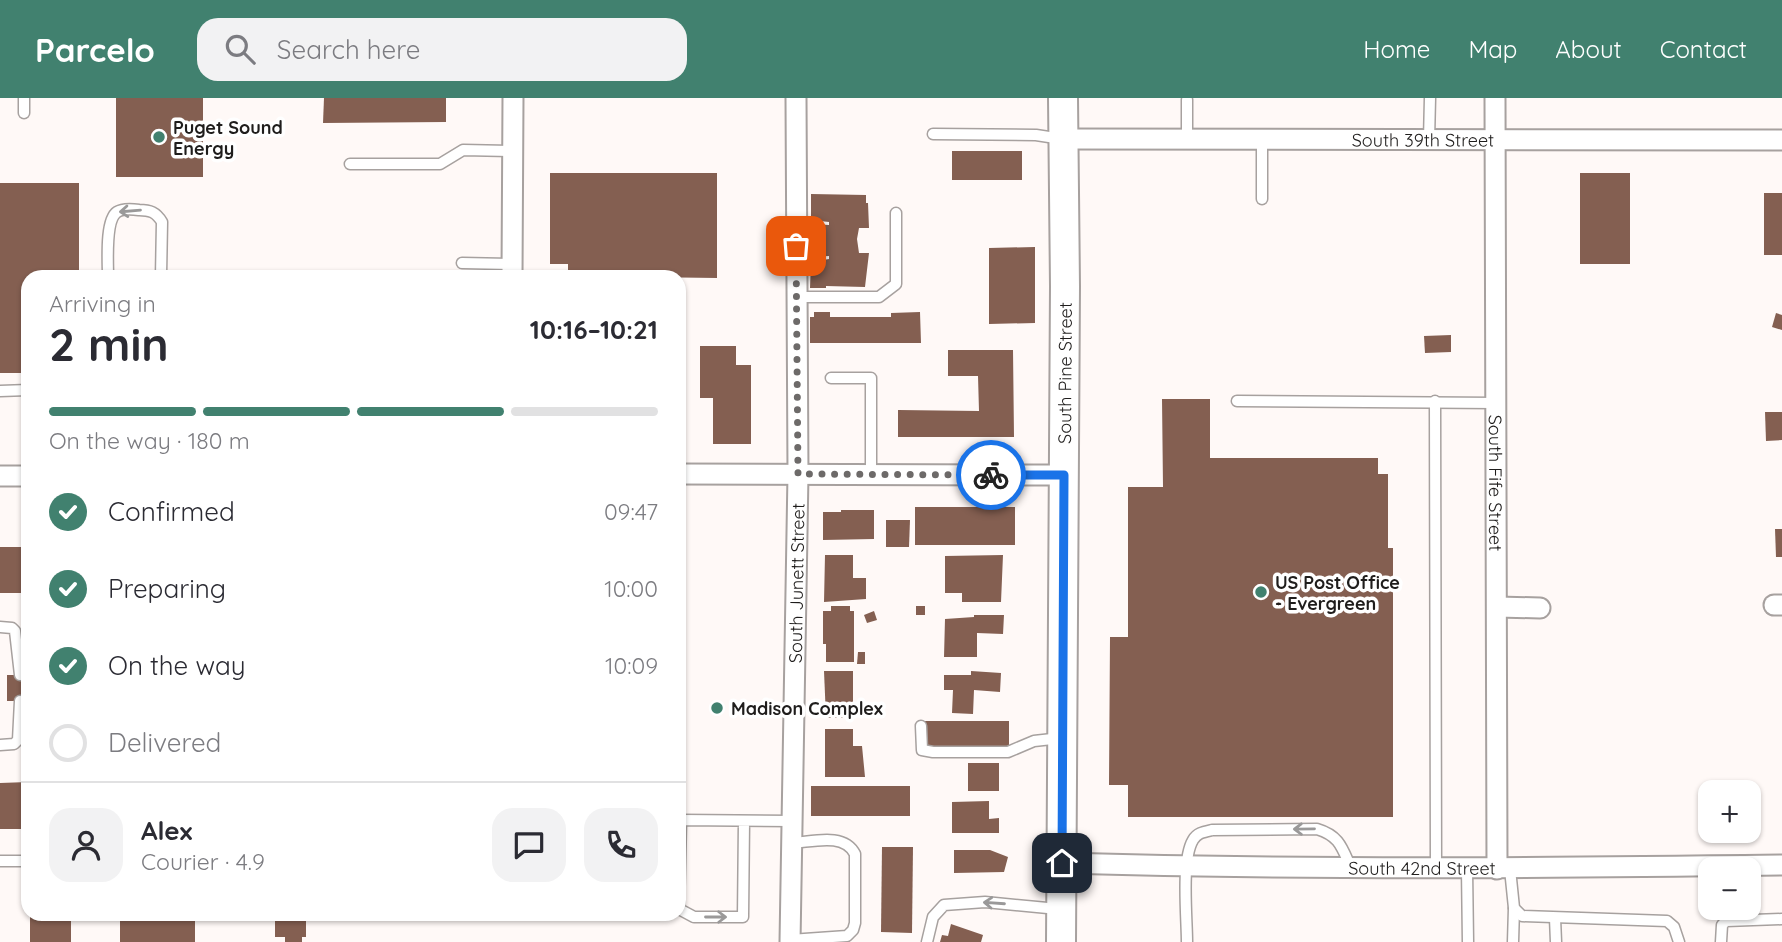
<!DOCTYPE html>
<html lang="en">
<head>
<meta charset="utf-8">
<style>
  :root { --surface:#fff; --page:#f2f2f3; --text:#2b2b33; --muted:#7c7c81; --line:#e1e1e2; --accent:#41816f }
  body { margin:0; font-family:Quicksand,sans-serif; background:var(--page); color:var(--text); height:100vh; display:flex; flex-direction:column; font-size:26px; white-space:nowrap }
  * { box-sizing:border-box; margin:0 }
  p { font-size:23px; color:var(--muted) }
  .icon { flex:none; width:38px; height:38px; fill:none; stroke:currentColor; stroke-width:2; stroke-linecap:round; stroke-linejoin:round }
  .map { position:relative; flex:1; overflow:hidden }
  .sheet { position:absolute; left:21px; top:172px; width:665px; height:651px; display:flex; flex-direction:column; background:var(--surface); border-radius:21px; box-shadow:0 2px 5px #0004 }
  .sheet>* { flex:none }
  .fabs { position:absolute; left:1698px; top:682px; display:grid; gap:14px }
  .fabs a { display:grid; place-items:center; width:63px; height:63px; border-radius:14px; background:var(--surface); box-shadow:0 2px 5px #0004; font-size:35px }
  .pin { position:absolute; display:grid; place-items:center; width:60px; height:60px; color:#fff; margin:-30px; border-radius:14px; box-shadow:0 4px 10px #0006 }
  .courier { position:absolute; display:grid; place-items:center; width:70px; height:70px; margin:-35px; border:5px solid #1a73e8; border-radius:50%; background:#fff; color:#222; box-shadow:0 2px 9px #0007 }
  .overview em { font-style:normal; font-weight:800 }
  .overview div { display:flex; flex-direction:column-reverse }
  .overview { display:flex; align-items:center; justify-content:space-between; height:119px; padding:0 28px }
  h1 { font-size:46px; font-weight:800; line-height:52px }
  .bar { display:grid; grid-template-columns:repeat(4,1fr); gap:10px 7px; align-content:center; height:84px; padding:0 28px }
  .bar i { height:9px; border-radius:5px; background:var(--line) }
  .bar .on { background:var(--accent) }
  .bar p { grid-column:span 4 }
  .line { display:flex; align-items:center; gap:18px; padding:0 28px; border-top:2px solid var(--line) }
  .line div { flex:1 }
  .round { display:grid; place-items:center; flex:none; width:74px; height:74px; border-radius:21px; background:var(--page) }
  ol { padding:0 28px; list-style:none }
  li { display:flex; align-items:center; gap:21px; height:77px }
  li p { margin-inline-start:auto }
  li .icon { padding:7px; border-radius:50%; background:var(--accent); color:#fff; stroke-width:4 }
  li:last-child { color:var(--muted) }
  li i { width:38px; height:38px; border:4px solid var(--line); border-radius:50% }
  header { display:flex; align-items:center; gap:42px; box-sizing:border-box; height:98px; padding:0 35px; background:var(--accent); color:#fff }
  header strong { font-size:33px }
  nav { display:flex; gap:38px; margin-inline-start:auto; font-size:24px }
  .search { width:490px; height:63px; background:var(--page); display:flex; align-items:center; gap:18px; box-sizing:border-box; padding:0 24px; border-radius:21px; color:var(--muted); font-size:26px }
  .map>svg:first-child { display:block }
  .building { fill:#845f51 }
  .lines { fill:none; stroke-linecap:round; stroke-linejoin:round }
  .lane-casing { stroke:#a7a19f; stroke-width:13 }
  .street-casing { stroke:#a7a19f; stroke-width:23 }
  .secondary-casing { stroke:#a7a19f; stroke-width:32 }
  .lane { stroke:#fff; stroke-width:10 }
  .street { stroke:#fff; stroke-width:19 }
  .secondary { stroke:#fff; stroke-width:28 }
  .oneway { stroke:#9a9999 }
  .done { stroke:#6d6a69; stroke-width:7; stroke-dasharray:0 12.6 }
  .route { stroke:#1a73e8; stroke-width:9 }
  .poi-dot { fill:#41816f; stroke:#fff; stroke-width:2.5 }
  .labels { text-anchor:middle; dominant-baseline:central; stroke-width:7; stroke-linejoin:round; paint-order:stroke }
  .poi-label { font-size:18px; font-weight:bold; fill:#1f1d1c; stroke:#fff; text-anchor:start }
  .street-label { font-size:18px; fill:#1f1d1c; stroke:#fff }
</style>
</head>
<body>
<header>
<strong>Parcelo</strong>
<div class="search"><svg class="icon" aria-label="search" viewBox="0 0 24 24"><circle cx="10" cy="10" r="6"/><path d="M15 15l6 6"/></svg>Search here</div>
<nav><a>Home</a><a>Map</a><a>About</a><a>Contact</a></nav>
</header>
<div class="map">
<svg width="1782" height="844" viewBox="0 0 1782 844">
  <rect width="100%" height="100%" fill="#fff9f7"/>
  <!-- building -->
  <g class="building">
    <rect x="116" y="0" width="87" height="79"/>
    <path d="M324,0H446V24L323,25Z"/>
    <rect x="952" y="53" width="70" height="29"/>
    <path d="M550,75H717V180L568,178V166H550Z"/>
    <rect x="1580" y="75" width="50" height="91"/>
    <path d="M0,85H79V178H28V275H0Z"/>
    <rect x="1764" y="95" width="18" height="62"/>
    <path d="M811,96L866,97V105H868L869,130H859L857,141L859,155H869L865,189L826,188V190H810L811,164L829,161V158L811,159L810,126L829,127V124L811,122Z"/>
    <path d="M1035,149V225L989,226V150Z"/>
    <path d="M814,214H830V219H891V215L920,214L921,245H810V219H814Z"/>
    <path d="M1776,215L1782,217V232L1772,229Z"/>
    <path d="M1451,237V254L1425,255L1424,238Z"/>
    <path d="M700,248H736V267H751V346H713V300H700Z"/>
    <path d="M948,252H1013L1014,339H898V312L979,313L978,278H948Z"/>
    <path d="M1162,301H1210V360H1378V376H1388V450H1393V719H1128V687H1109L1110,539H1128V389H1163Z"/>
    <path d="M1765,314H1782V342L1766,343Z"/>
    <rect x="915" y="409" width="100" height="38"/>
    <path d="M841,412H874V441L823,442V414H841Z"/>
    <path d="M886,422H910L909,449H886Z"/>
    <path d="M1775,431H1782V459H1776Z"/>
    <rect x="0" y="449" width="28" height="46"/>
    <path d="M825,457H853V480H866V501L824,504Z"/>
    <path d="M1003,457L1001,504H962V495H945V458Z"/>
    <path d="M831,508H850V513H854V564H826V546H823V513H831Z"/>
    <rect x="916" y="508" width="9" height="9"/>
    <path d="M874,513L877,522L867,525L864,517Z"/>
    <path d="M974,517H1004L1003,536L977,535V559H944L945,521L974,519Z"/>
    <path d="M858,554H865V566H857Z"/>
    <path d="M824,573H853V620H826Z"/>
    <path d="M971,573L1001,575L1000,594L974,592L973,616L952,615L953,592H944V577H971Z"/>
    <rect x="7" y="577" width="21" height="26"/>
    <rect x="925" y="623" width="84" height="26"/>
    <path d="M825,631H853V648H862L865,679H825Z"/>
    <rect x="968" y="665" width="31" height="28"/>
    <path d="M28,684V731H0V685Z"/>
    <rect x="811" y="688" width="99" height="30"/>
    <path d="M989,703V721L999,720V735H952V704Z"/>
    <path d="M882,749H913L912,835L881,834Z"/>
    <path d="M954,752H990L1008,759L1004,774L954,775Z"/>
    <path d="M30,816H61V821H71V844H30Z"/>
    <rect x="120" y="816" width="75" height="28"/>
    <path d="M275,816H306V839H302V844H285V839H275Z"/>
    <path d="M951,826L983,837L981,844H940L942,837L948,838Z"/>
  </g>
  <g class="lines">
    <!-- lane casing -->
    <g class="lane-casing">
      <g id="lane">
        <path d="M24,0V15"/>
        <path d="M1187,2V42"/>
        <path d="M933,36L1036,37L1062,41"/>
        <path d="M1262,42V101"/>
        <path d="M1429,42L1430,0"/>
        <path d="M350,66H440L463,52L513,53"/>
        <path d="M462,165L512,166"/>
        <path d="M108,178C108,164 105,122 117,114C123,110 132,111 139,112C150,112 156,114 162,124L161,178"/>
        <path d="M797,199H879L896,186V115"/>
        <path d="M831,280H871V377"/>
        <path d="M0,293L28,292"/>
        <path d="M1237,303L1496,305"/>
        <path d="M1435,303L1436,771"/>
        <path d="M0,529L12,530L15,533L20,577"/>
        <path d="M921,628L922,652L933,654H1008L1034,643L1061,640"/>
        <path d="M0,647L14,646L18,642L20,603"/>
        <path d="M744,723L743,819H694L679,811L681,722L792,723"/>
        <path d="M0,763H28"/>
        <path d="M1467,771L1468,844"/>
        <path d="M1510,771L1514,810L1522,818L1667,823L1674,829L1679,844"/>
        <path d="M1555,820L1556,844"/>
        <path d="M790,842L847,838L853,832L855,825V756C844,734 812,744 792,745"/>
        <path d="M927,844L933,819L944,807L985,804L1058,811"/>
        <path d="M1187,844C1187,820 1181,762 1193,742C1197,735 1203,734 1212,732L1317,731C1340,738 1342,750 1351,770"/>
        <path d="M1513,844L1514,810"/>
        <path d="M1721,844L1722,827L1726,823L1782,821"/>
      </g>
    </g>
    <!-- street casing -->
    <g class="street-casing">
      <g id="street">
        <path id="s1" d="M1495,0L1497,771"/>
        <path id="s2" d="M1063,41L1782,42"/>
        <path d="M512,178L513,0"/>
        <path d="M679,376L1064,377"/>
        <path d="M0,378H28"/>
        <path d="M1774,507H1782"/>
        <path d="M1498,509L1540,510"/>
        <path id="s3" d="M1062,765C1302,772 1542,770 1782,767"/>
        <path id="s4" d="M790,844L798,376L796,0"/>
      </g>
    </g>
    <!-- secondary casing -->
    <g class="secondary-casing">
      <g id="secondary">
        <path id="s5" d="M1061,844L1065,188L1063,0"/>
      </g>
    </g>
    <!-- lane -->
    <use href="#lane" class="lane"/>
    <!-- street -->
    <use href="#street" class="street"/>
    <!-- secondary -->
    <use href="#secondary" class="secondary"/>
  </g>
  <!-- one-way arrows -->
  <defs><path id="oneway-shaft" d="M-6 0H5M1.5-3L5.5 0L1.5 3" fill="none" stroke-width="1.6" stroke-linecap="round" stroke-linejoin="round" transform="scale(1.75)"/></defs>
  <g class="oneway">
    <use href="#oneway-shaft" transform="translate(130 113) rotate(175)"/>
    <use href="#oneway-shaft" transform="translate(1304 731) rotate(179)"/>
    <use href="#oneway-shaft" transform="translate(994 805) rotate(-176)"/>
    <use href="#oneway-shaft" transform="translate(716 819)"/>
  </g>
  <g class="lines">
    <!-- done -->
    <path class="done" d="M796,148L798,376L991,377"/>
    <!-- route -->
    <path class="route" d="M991,377H1064L1062,765"/>
  </g>
  <!-- markers -->
  <g class="poi-dot">
    <circle cx="159" cy="39" r="7"/>
    <circle cx="1261" cy="494" r="7"/>
    <circle cx="717" cy="610" r="7"/>
  </g>
  <g class="labels">
    <!-- poi labels -->
    <g class="poi-label">
      <text x="173" y="29">Puget Sound<tspan x="173" dy="21">Energy</tspan></text>
      <text x="1275" y="484">US Post Office<tspan x="1275" dy="21">- Evergreen</tspan></text>
      <text x="731" y="610">Madison Complex</text>
    </g>
    <!-- street labels -->
    <g class="street-label">
      <text stroke="none"><textPath href="#s2" startOffset="360">South 39th Street</textPath></text>
      <text stroke="none"><textPath href="#s5" startOffset="569">South Pine Street</textPath></text>
      <text stroke="none"><textPath href="#s1" startOffset="385">South Fife Street</textPath></text>
      <text stroke="none"><textPath href="#s4" startOffset="359">South Junett Street</textPath></text>
      <text stroke="none"><textPath href="#s3" startOffset="360">South 42nd Street</textPath></text>
    </g>
  </g>
</svg>
<div class="fabs">
<a>+</a>
<a>−</a>
</div>
<div class="pin" style="left:796px;top:148px;background:#ea580c"><svg class="icon" aria-label="bag" viewBox="0 0 24 24"><path d="M5 8h14l-1 12H6zM9 8a3 3 0 0 1 6 0"/></svg></div>
<div class="pin" style="left:1062px;top:765px;background:#1f2937"><svg class="icon" aria-label="home" viewBox="0 0 24 24"><path d="M3 11l9-7 9 7M6 9v11h12V9"/></svg></div>
<div class="courier" style="left:991px;top:377px"><svg class="icon" aria-label="bike" viewBox="0 0 24 24"><circle cx="6" cy="16" r="4"/><circle cx="18" cy="16" r="4"/><path d="M6 16l4-8h5l3 8M10 8l3 8H6M13 5h3"/></svg></div>
<section class="sheet">
<div class="overview"><div><h1>2 min</h1><p>Arriving in</p></div><em>10:16–10:21</em></div>
<div class="bar"><i class="on"></i><i class="on"></i><i class="on"></i><i></i><p>On the way · 180 m</p></div>
<ol>
<li><svg class="icon" aria-label="check" viewBox="0 0 24 24"><path d="M5 12l5 5 9-10"/></svg>Confirmed<p>09:47</p></li>
<li><svg class="icon" aria-label="check" viewBox="0 0 24 24"><path d="M5 12l5 5 9-10"/></svg>Preparing<p>10:00</p></li>
<li><svg class="icon" aria-label="check" viewBox="0 0 24 24"><path d="M5 12l5 5 9-10"/></svg>On the way<p>10:09</p></li>
<li><i></i>Delivered</li>
</ol>
<div class="line" style="height:126px"><a class="round"><svg class="icon" aria-label="person" viewBox="0 0 24 24"><circle cx="12" cy="8" r="4"/><path d="M4 21q1-7 8-7t8 7"/></svg></a><div><b>Alex</b><p>Courier · 4.9</p></div><a class="round"><svg class="icon" aria-label="chat" viewBox="0 0 24 24"><path d="M4 5h16v11H9l-5 4z"/></svg></a><a class="round"><svg class="icon" aria-label="phone" viewBox="0 0 24 24"><path d="M5 4h4l2 5-3 2q2 4 5 5l2-3 5 2v4C11 20 4 13 5 4z"/></svg></a></div>
</section>
</div>
</body>
</html>
